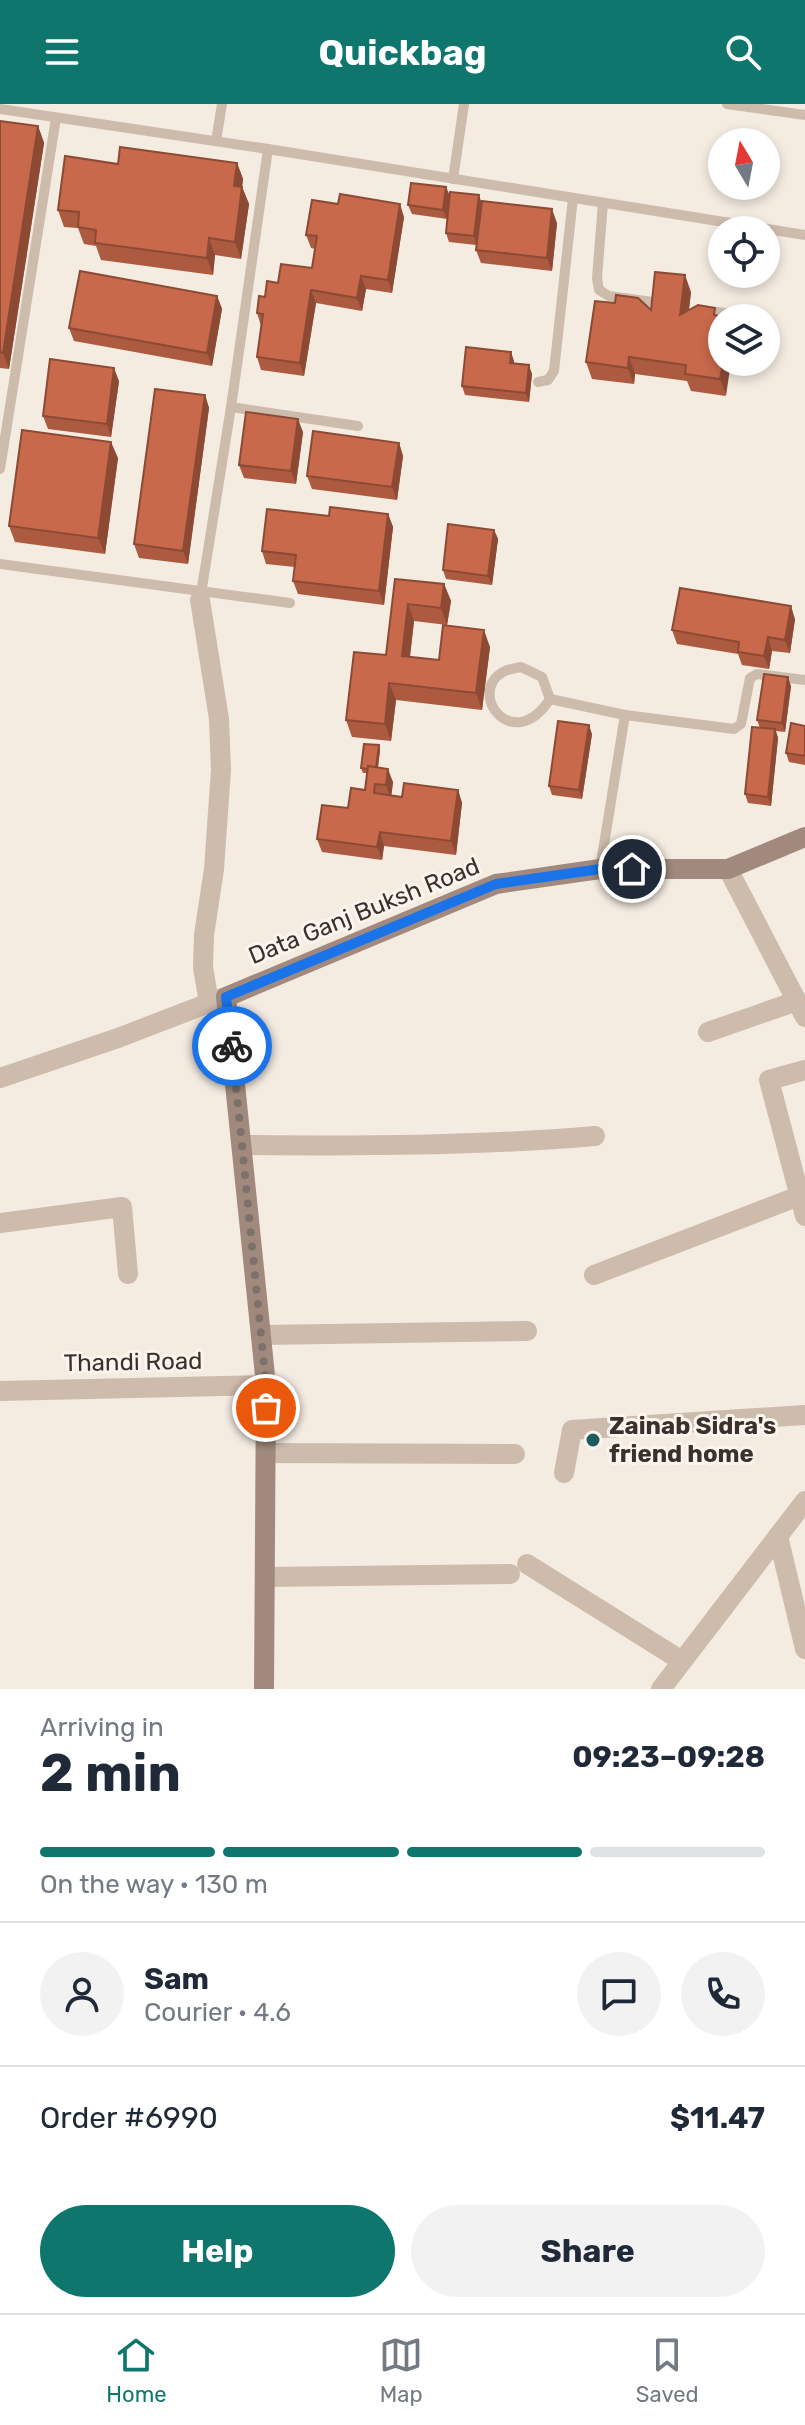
<!DOCTYPE html>
<html lang="en">
<head>
<meta charset="utf-8">
<style>
  :root { --surface:#fff; --page:#f2f2f3; --text:#1f2937; --muted:#747a83; --line:#e0e1e3; --accent:#0f766e }
  body { margin:0; font-family:Rubik,sans-serif; background:var(--page); color:var(--text); height:100vh; display:flex; flex-direction:column; font-size:30px; white-space:nowrap }
  * { box-sizing:border-box; margin:0 }
  p { font-size:26px; color:var(--muted) }
  .icon { flex:none; width:44px; height:44px; fill:none; stroke:currentColor; stroke-width:2; stroke-linecap:round; stroke-linejoin:round }
  .map { position:relative; height:1585px; overflow:hidden }
  .side { display:flex; flex-direction:column; background:var(--surface); flex:1 }
  .side>* { flex:none }
  .needle { width:52px; rotate:350deg }
  .tools { position:absolute; left:708px; top:24px; display:grid; gap:16px }
  .tools a { display:grid; place-items:center; width:72px; height:72px; border-radius:50%; background:var(--surface); box-shadow:0 4px 12px #0003; font-size:40px }
  .pin { position:absolute; display:grid; place-items:center; width:68px; height:68px; color:#fff; margin:-34px; border:4px solid #fff; border-radius:50%; box-shadow:0 2px 8px #0007 }
  .courier { position:absolute; display:grid; place-items:center; width:80px; height:80px; margin:-40px; border:6px solid #1a73e8; border-radius:50%; background:#fff; color:#222; box-shadow:0 2px 10px #0007 }
  .summary em { font-style:normal; font-weight:700 }
  .summary div { display:flex; flex-direction:column-reverse }
  .summary { display:flex; align-items:center; justify-content:space-between; height:136px; padding:0 40px }
  h1 { font-size:52px; font-weight:700; line-height:60px }
  .bar { display:grid; grid-template-columns:repeat(4,1fr); gap:12px 8px; align-content:center; height:96px; padding:0 40px }
  .bar i { height:10px; border-radius:6px; background:var(--line) }
  .bar .active { background:var(--accent) }
  .bar p { grid-column:span 4 }
  .line { display:flex; align-items:center; gap:20px; padding:0 40px; border-top:2px solid var(--line) }
  .line div { flex:1 }
  .round { display:grid; place-items:center; flex:none; width:84px; height:84px; border-radius:42px; background:var(--page) }
  .primary-button { display:flex; gap:16px; margin-top:auto; padding:16px 40px }
  .primary-button a { flex:1; height:92px; border-radius:48px; background:var(--accent); color:#fff; font-size:32px; font-weight:700; line-height:92px; text-align:center }
  .primary-button a+a { background:var(--page); color:var(--text) }
  header { display:flex; justify-content:space-between; align-items:center; height:104px; padding:0 40px; background:var(--accent); color:#fff; font-size:36px; font-weight:700 }
  .menu { display:flex; justify-content:space-around; align-items:center; height:112px; border-top:2px solid var(--line); background:var(--surface); font-size:22px; color:var(--muted) }
  .menu a { display:grid; justify-items:center; gap:4px }
  .menu .active { color:var(--accent) }
  .map>svg:first-child { display:block }
  .lines { fill:none; stroke-linecap:round; stroke-linejoin:round }
  .lane { stroke:#cdbbac; stroke-width:10 }
  .street { stroke:#cdbbac; stroke-width:20 }
  .secondary { stroke:#a18a7d; stroke-width:20 }
  .wall { fill:#ac5a40 }
  .shaded-wall { fill:#8c4a34 }
  .building { fill:#c8694b; stroke:#8c4a34; stroke-width:2 }
  .done { stroke:#7c716b; stroke-width:8; stroke-dasharray:0 14.4 }
  .route { stroke:#1a73e8; stroke-width:10 }
  .poi-dot { fill:#1f5a5e; stroke:#fbf5ee; stroke-width:3 }
  .labels { text-anchor:middle; dominant-baseline:central; stroke-width:6; stroke-linejoin:round; paint-order:stroke }
  .street-label { font-size:24px; fill:#3b302b; stroke:#fbf5ee }
  .poi-label { font-size:24px; font-weight:bold; fill:#3b302b; stroke:#fbf5ee; text-anchor:start }
</style>
</head>
<body>
<header><svg class="icon" aria-label="menu" viewBox="0 0 24 24"><path d="M4 6h16M4 12h16M4 18h16"/></svg>Quickbag<svg class="icon" aria-label="search" viewBox="0 0 24 24"><circle cx="10" cy="10" r="6"/><path d="M15 15l6 6"/></svg></header>
<div class="map">
<svg width="805" height="1585" viewBox="0 0 805 1585">
  <rect width="100%" height="100%" fill="#f4ebe1"/>
  <g class="lines">
    <!-- lane -->
    <g class="lane">
      <path d="M727,0L805,11"/>
      <path d="M0,5L268,45L805,131"/>
      <path d="M216,37L222,0"/>
      <path d="M453,75L464,0"/>
      <path d="M603,99L597,174L599,186L609,192L660,199"/>
      <path d="M703,206L738,211"/>
      <path d="M538,278L548,276L554,267L573,94"/>
      <path d="M231,303L358,322"/>
      <path d="M0,365L56,14"/>
      <path d="M0,460L290,499"/>
      <path d="M200,496L231,303L268,45"/>
      <path d="M521,563L542,573L550,595C513,652 466,589 503,568C508,565 515,564 521,563Z"/>
      <path d="M550,595L625,611L734,625L741,620L750,574L757,570L805,576"/>
      <path d="M600,765L625,611"/>
    </g>
    <!-- street -->
    <g class="street">
      <path d="M200,496L219,615L221,666L214,765L204,831L203,863L209,899"/>
      <path d="M728,765L805,913"/>
      <path d="M708,928L797,897"/>
      <path d="M805,966L769,976L805,1112"/>
      <path d="M0,974L118,934L222,894"/>
      <path d="M242,1041C360,1042 477,1042 595,1032"/>
      <path d="M0,1119L122,1103L128,1170"/>
      <path d="M594,1171L799,1092"/>
      <path d="M261,1231L527,1227"/>
      <path d="M0,1287L266,1281"/>
      <path d="M266,1349L515,1350"/>
      <path d="M564,1369L572,1326L805,1311"/>
      <path d="M778,1432L805,1545"/>
      <path d="M527,1460L682,1557"/>
      <path d="M265,1473L510,1470"/>
      <path d="M661,1585L805,1397"/>
    </g>
    <!-- secondary -->
    <path class="secondary" d="M264,1585L266,1281L226,893L496,780L600,765H728L805,733"/>
  </g>
  <!-- wall -->
  <g class="wall">
    <path d="M0,17L38,22L44,39L9,265L0,264Z"/>
    <path d="M237,59L243,75L242,83L249,100L241,155L215,151L213,171L101,156L96,142L84,140L78,124L64,123L58,106L118,60Z"/>
    <path d="M446,83L447,115L412,110L408,101Z"/>
    <path d="M481,99L557,119L552,167L481,159L476,146V141L449,138L446,129Z"/>
    <path d="M404,113L392,189L366,185L362,207L316,199L304,272L261,266L257,253L261,222L257,209L265,193L278,179L312,164L315,145L311,144L306,131Z"/>
    <path d="M691,188L689,206L698,201L726,292L691,287L687,277L635,270L634,280L592,275L586,258L615,199L651,206Z"/>
    <path d="M217,192L222,205L212,262L74,237L69,224Z"/>
    <path d="M511,248L514,260L532,270L529,298L465,291L462,282Z"/>
    <path d="M119,277L111,333L48,325L43,312Z"/>
    <path d="M205,291L209,304L188,460L139,454L134,440Z"/>
    <path d="M303,328L296,380L244,374L239,361Z"/>
    <path d="M399,339L403,352L397,396L312,385L307,372Z"/>
    <path d="M118,354L105,450L15,438L9,422Z"/>
    <path d="M388,410L393,423L384,501L298,490L293,477L295,463L266,460L262,447L329,412Z"/>
    <path d="M494,426L498,435L492,481L446,475L443,466Z"/>
    <path d="M395,475L444,480L451,497L447,521L414,517L410,553L439,556L490,543L482,606L396,596L391,637L352,633L346,616L386,551Z"/>
    <path d="M795,515L790,549L772,547L769,565L742,561L738,550L677,540L672,526Z"/>
    <path d="M791,582L785,628L776,627L778,634L771,702L748,699L745,690L760,624L757,616Z"/>
    <path d="M805,622V661L789,658L786,649Z"/>
    <path d="M592,630L582,695L552,691L549,682Z"/>
    <path d="M379,641L380,646L378,664L393,678L391,692L402,693L458,686L462,699L456,751L384,742L382,756L322,748L317,735L365,686L367,669H363L361,664Z"/>
  </g>
  <!-- shaded-wall -->
  <g class="shaded-wall">
    <path d="M38,22L44,39L9,265L3,249Z"/>
    <path d="M237,59L243,75L240,99L234,82Z"/>
    <path d="M242,83L249,100L241,155L235,138Z"/>
    <path d="M446,83L450,92L447,115L443,106Z"/>
    <path d="M479,91L482,100L477,141L474,132Z"/>
    <path d="M400,100L404,113L392,189L388,176Z"/>
    <path d="M552,105L557,119L552,167L547,154Z"/>
    <path d="M209,134L215,151L213,171L207,154Z"/>
    <path d="M685,171L691,188L686,228L680,211Z"/>
    <path d="M361,172L366,185L362,207L357,194Z"/>
    <path d="M311,186L316,199L304,272L300,259Z"/>
    <path d="M217,192L222,205L212,262L207,249Z"/>
    <path d="M511,248L514,257L513,268L510,259Z"/>
    <path d="M629,253L635,270L634,280L628,264Z"/>
    <path d="M723,258H731L726,292L720,275Z"/>
    <path d="M529,261L532,270L529,298L526,289Z"/>
    <path d="M114,264L119,277L111,333L107,320Z"/>
    <path d="M205,291L209,304L188,460L183,447Z"/>
    <path d="M298,315L303,328L296,380L291,367Z"/>
    <path d="M111,338L118,354L105,450L98,434Z"/>
    <path d="M399,339L403,352L397,396L392,383Z"/>
    <path d="M388,410L393,423L384,501L379,487Z"/>
    <path d="M494,426L498,435L492,481L488,472Z"/>
    <path d="M444,480L451,497L447,521L441,504Z"/>
    <path d="M408,500L414,517L408,568L402,552Z"/>
    <path d="M791,502L795,515L790,549L785,536Z"/>
    <path d="M484,526L490,543L482,606L476,589Z"/>
    <path d="M768,533L772,547L769,565L764,552Z"/>
    <path d="M788,573L791,582L785,628L782,619Z"/>
    <path d="M389,579L396,596L391,637L385,620Z"/>
    <path d="M589,621L592,630L582,695L579,686Z"/>
    <path d="M775,625L778,634L771,702L768,693Z"/>
    <path d="M379,641L380,646L377,670L376,666Z"/>
    <path d="M388,665L393,678L391,695L386,681Z"/>
    <path d="M458,686L462,699L456,751L451,737Z"/>
    <path d="M380,728L384,742L382,756L377,743Z"/>
  </g>
  <!-- building -->
  <g class="building">
    <path d="M0,17L38,22L3,249L0,248Z"/>
    <path d="M120,43L237,59L234,82L242,83L235,138L209,134L207,154L95,139L96,126L78,123L79,108L58,106L65,52L118,60Z"/>
    <path d="M411,79L446,83L443,106L408,101Z"/>
    <path d="M450,88L479,91L474,132L446,129Z"/>
    <path d="M340,90L400,100L388,176L361,172L357,194L311,186L300,259L257,253L263,210L257,209L259,192L265,193L267,177L278,179L281,160L312,164L317,132L306,131L312,96L338,100Z"/>
    <path d="M482,97L552,105L547,154L476,146Z"/>
    <path d="M80,167L217,192L207,249L69,224Z"/>
    <path d="M655,168L685,171L680,211L698,201L715,204L714,211L729,213V214H722L723,258L720,275L685,270L686,261L629,253L628,264L586,258L595,197L615,199L616,191L638,194L651,206Z"/>
    <path d="M466,243L511,248L510,259L529,261L526,289L462,282Z"/>
    <path d="M50,255L114,264L107,320L43,312Z"/>
    <path d="M155,285L205,291L183,447L134,440Z"/>
    <path d="M246,308L298,315L291,367L239,361Z"/>
    <path d="M22,326L111,338L98,434L9,422Z"/>
    <path d="M313,327L399,339L392,383L307,372Z"/>
    <path d="M330,403L388,410L379,487L293,477L296,451L262,447L267,405L329,412Z"/>
    <path d="M448,420L494,426L488,472L443,466Z"/>
    <path d="M395,475L444,480L441,504L408,500L402,552L439,556L443,521L484,526L476,589L389,579L385,620L346,616L354,548L386,551Z"/>
    <path d="M680,484L791,502L785,536L768,533L764,552L738,548L739,538L672,526Z"/>
    <path d="M764,570L788,573L782,619L757,616Z"/>
    <path d="M558,617L589,621L579,686L549,682Z"/>
    <path d="M791,619L805,622V652L786,649Z"/>
    <path d="M752,623L775,625L768,693L745,690Z"/>
    <path d="M364,640L379,641L376,664L368,662V665L361,664Z"/>
    <path d="M368,662L388,665L386,681L375,680L374,689L402,693L404,679L458,686L451,737L380,728L377,743L317,735L322,701L348,704L351,684L365,686Z"/>
  </g>
  <g class="lines">
    <!-- done -->
    <path class="done" d="M232,942L266,1281V1304"/>
    <!-- route -->
    <path class="route" d="M232,942L226,893L496,780L600,765H632"/>
  </g>
  <!-- markers -->
  <circle class="poi-dot" cx="593" cy="1336" r="8"/>
  <g class="labels">
    <!-- street labels -->
    <g class="street-label">
      <text transform="translate(364 807) rotate(-22)">Data Ganj Buksh Road</text>
      <text transform="translate(133 1258) rotate(-1)">Thandi Road</text>
    </g>
    <!-- poi labels -->
    <g class="poi-label">
      <text x="609" y="1322">Zainab Sidra's<tspan x="609" dy="28">friend home</tspan></text>
    </g>
  </g>
</svg>
<div class="tools">
<a><svg class="needle" viewBox="-14 -14 28 28"><path d="M0-13l5 13h-10z" fill="#e53935"/><path d="M0 13l5-13h-10z" fill="#747a83"/></svg></a>
<a><svg class="icon" aria-label="locate" viewBox="0 0 24 24"><circle cx="12" cy="12" r="6"/><path d="M12 2v4M12 18v4M2 12h4M18 12h4"/></svg></a>
<a><svg class="icon" aria-label="layers" viewBox="0 0 24 24"><path d="M12 4l9 5-9 5-9-5zM3 14l9 5 9-5"/></svg></a>
</div>
<div class="pin" style="left:266px;top:1304px;background:#ea580c"><svg class="icon" aria-label="bag" viewBox="0 0 24 24"><path d="M5 8h14l-1 12H6zM9 8a3 3 0 0 1 6 0"/></svg></div>
<div class="pin" style="left:632px;top:765px;background:#1f2937"><svg class="icon" aria-label="home" viewBox="0 0 24 24"><path d="M3 11l9-7 9 7M6 9v11h12V9"/></svg></div>
<div class="courier" style="left:232px;top:942px"><svg class="icon" aria-label="bike" viewBox="0 0 24 24"><circle cx="6" cy="16" r="4"/><circle cx="18" cy="16" r="4"/><path d="M6 16l4-8h5l3 8M10 8l3 8H6M13 5h3"/></svg></div>
</div>
<section class="side">
<div class="summary"><div><h1>2 min</h1><p>Arriving in</p></div><em>09:23–09:28</em></div>
<div class="bar"><i class="active"></i><i class="active"></i><i class="active"></i><i></i><p>On the way · 130 m</p></div>
<div class="line" style="height:144px"><a class="round"><svg class="icon" aria-label="person" viewBox="0 0 24 24"><circle cx="12" cy="8" r="4"/><path d="M4 21q1-7 8-7t8 7"/></svg></a><div><b>Sam</b><p>Courier · 4.6</p></div><a class="round"><svg class="icon" aria-label="chat" viewBox="0 0 24 24"><path d="M4 5h16v11H9l-5 4z"/></svg></a><a class="round"><svg class="icon" aria-label="phone" viewBox="0 0 24 24"><path d="M5 4h4l2 5-3 2q2 4 5 5l2-3 5 2v4C11 20 4 13 5 4z"/></svg></a></div>
<div class="line" style="height:104px"><div>Order #6990</div><b>$11.47</b></div>
<div class="primary-button"><a>Help</a><a>Share</a></div>
</section>
<nav class="menu">
<a class="active"><svg class="icon" aria-label="home" viewBox="0 0 24 24"><path d="M3 11l9-7 9 7M6 9v11h12V9"/></svg>Home</a>
<a><svg class="icon" aria-label="map" viewBox="0 0 24 24"><path d="M3 6l6-2 6 2 6-2v14l-6 2-6-2-6 2zM9 4v14M15 6v14"/></svg>Map</a>
<a><svg class="icon" aria-label="saved" viewBox="0 0 24 24"><path d="M7 4h10v16l-5-4-5 4z"/></svg>Saved</a>
</nav>
</body>
</html>
